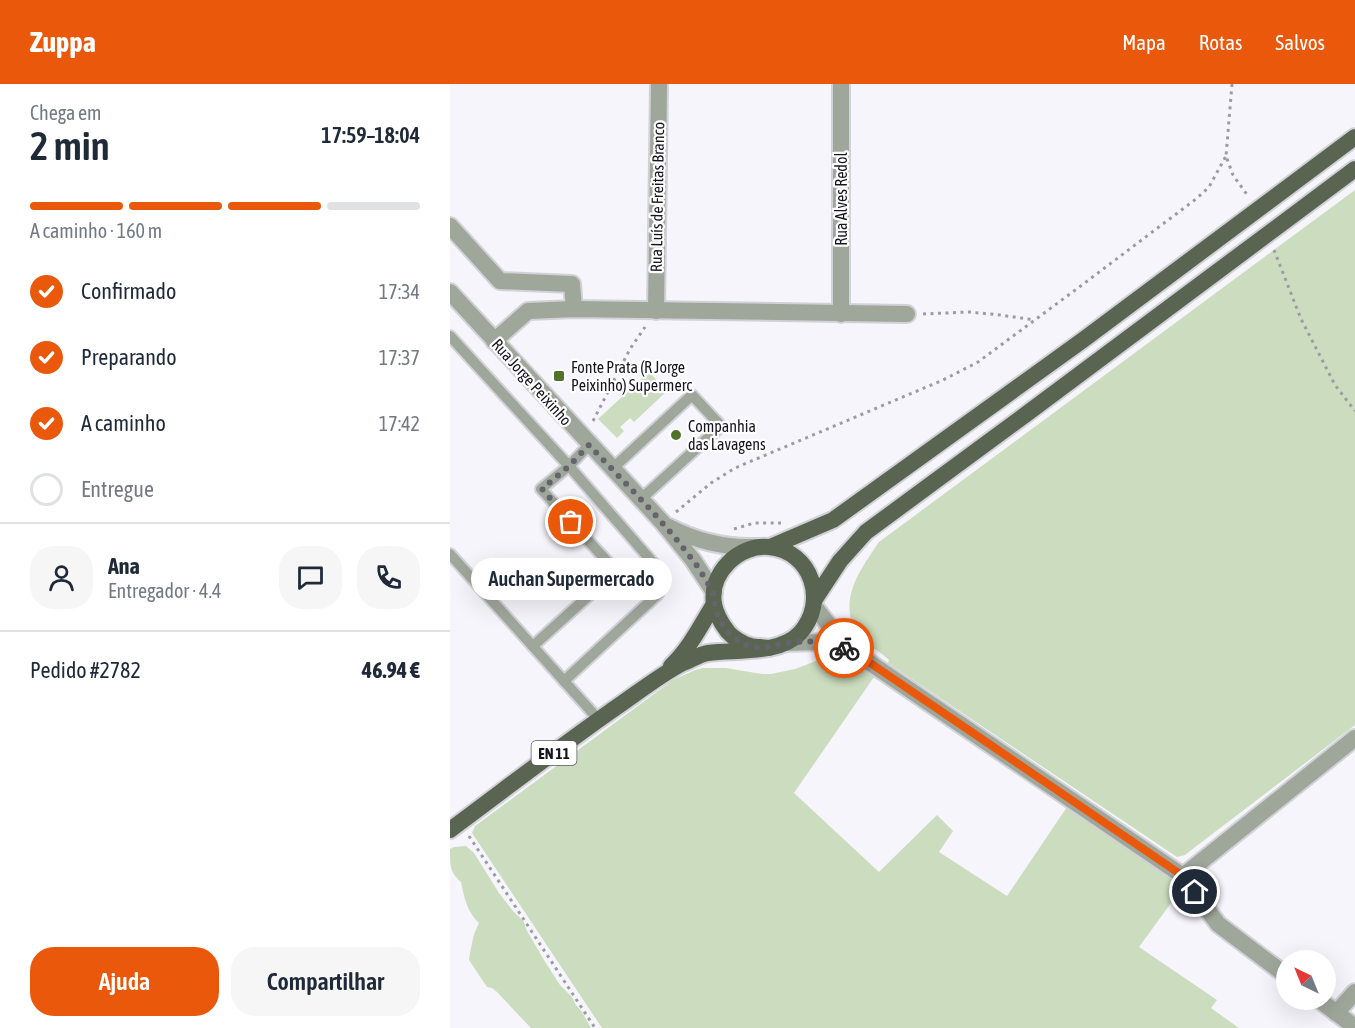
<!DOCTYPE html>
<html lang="pt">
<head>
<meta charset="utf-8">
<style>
  :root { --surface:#fff; --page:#f6f6f7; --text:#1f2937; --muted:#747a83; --line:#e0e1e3; --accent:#ea580c }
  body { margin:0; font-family:"Asap Condensed",sans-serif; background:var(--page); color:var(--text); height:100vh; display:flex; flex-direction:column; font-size:22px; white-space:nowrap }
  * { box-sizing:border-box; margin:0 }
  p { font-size:20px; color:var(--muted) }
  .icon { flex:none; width:33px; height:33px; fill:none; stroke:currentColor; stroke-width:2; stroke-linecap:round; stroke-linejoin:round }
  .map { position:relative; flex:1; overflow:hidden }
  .details { display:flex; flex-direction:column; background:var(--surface); width:450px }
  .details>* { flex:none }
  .needle { width:39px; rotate:317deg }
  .controls { position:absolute; left:826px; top:866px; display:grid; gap:12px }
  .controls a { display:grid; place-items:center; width:60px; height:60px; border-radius:50%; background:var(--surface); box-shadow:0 6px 24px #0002; font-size:30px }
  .pin { position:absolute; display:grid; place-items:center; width:51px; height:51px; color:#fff; margin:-26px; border:3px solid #fff; border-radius:50%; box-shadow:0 2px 6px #0007 }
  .courier { position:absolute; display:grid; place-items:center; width:60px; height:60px; margin:-30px; border:4px solid #ea580c; border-radius:50%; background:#fff; color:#222; box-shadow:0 2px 8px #0007 }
  .bubble { position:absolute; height:42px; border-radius:21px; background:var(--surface); box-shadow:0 6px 24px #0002; font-size:20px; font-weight:600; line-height:42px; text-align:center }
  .summary em { font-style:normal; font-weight:600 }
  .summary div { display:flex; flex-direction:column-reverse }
  .summary { display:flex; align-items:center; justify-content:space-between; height:102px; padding:0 30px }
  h1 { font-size:39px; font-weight:600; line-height:45px }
  .bar { display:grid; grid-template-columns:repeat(4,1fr); gap:9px 6px; align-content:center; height:72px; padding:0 30px }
  .bar i { height:8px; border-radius:4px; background:var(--line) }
  .bar .selected { background:var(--accent) }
  .bar p { grid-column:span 4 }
  .line { display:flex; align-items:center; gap:15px; padding:0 30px; border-top:2px solid var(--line) }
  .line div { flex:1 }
  .round { display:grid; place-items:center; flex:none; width:63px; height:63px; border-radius:24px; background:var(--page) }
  ol { padding:0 30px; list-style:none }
  li { display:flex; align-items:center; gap:18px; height:66px }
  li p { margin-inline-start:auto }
  li .icon { padding:6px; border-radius:50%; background:var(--accent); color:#fff; stroke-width:4 }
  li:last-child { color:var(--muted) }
  li i { width:33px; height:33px; border:3px solid var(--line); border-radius:50% }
  .primary-button { display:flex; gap:12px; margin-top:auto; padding:12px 30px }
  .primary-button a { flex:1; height:69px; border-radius:24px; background:var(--accent); color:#fff; font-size:24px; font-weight:600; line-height:69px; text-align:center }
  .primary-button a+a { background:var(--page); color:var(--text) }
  header { display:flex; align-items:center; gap:36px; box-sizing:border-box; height:84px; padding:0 30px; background:var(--accent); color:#fff }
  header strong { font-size:28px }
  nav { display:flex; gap:33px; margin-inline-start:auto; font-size:21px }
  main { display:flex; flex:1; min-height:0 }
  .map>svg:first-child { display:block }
  .green { fill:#cbddbe }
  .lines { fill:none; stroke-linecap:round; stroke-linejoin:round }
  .service-casing { stroke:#d1d1d8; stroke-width:14 }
  .minor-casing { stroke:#d1d1d8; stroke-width:20 }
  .primary-casing { stroke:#d1d1d8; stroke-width:20 }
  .path { stroke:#9d9ca4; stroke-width:3; stroke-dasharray:3 4.5; stroke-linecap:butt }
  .service { stroke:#9fa69a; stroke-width:10 }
  .minor { stroke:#9fa69a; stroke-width:16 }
  .primary { stroke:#596550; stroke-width:16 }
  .done { stroke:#65646d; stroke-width:6; stroke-dasharray:0 10.8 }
  .route { stroke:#ea580c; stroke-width:8 }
  .poi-dot { fill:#50732c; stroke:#fff; stroke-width:2 }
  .labels { text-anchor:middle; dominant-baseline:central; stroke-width:4.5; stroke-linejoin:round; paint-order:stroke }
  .shield { fill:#fff; stroke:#5d5c63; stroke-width:1.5 }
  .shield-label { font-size:15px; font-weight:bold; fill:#171620 }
  .street-label { font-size:16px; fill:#171620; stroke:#fff }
  .poi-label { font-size:16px; fill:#171620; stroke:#fff; text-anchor:start }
</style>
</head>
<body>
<header>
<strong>Zuppa</strong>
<nav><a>Mapa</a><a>Rotas</a><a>Salvos</a></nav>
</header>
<main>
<section class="details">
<div class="summary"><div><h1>2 min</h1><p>Chega em</p></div><em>17:59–18:04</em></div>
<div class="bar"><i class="selected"></i><i class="selected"></i><i class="selected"></i><i></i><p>A caminho · 160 m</p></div>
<ol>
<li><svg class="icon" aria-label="check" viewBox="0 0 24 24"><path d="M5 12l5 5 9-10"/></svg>Confirmado<p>17:34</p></li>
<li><svg class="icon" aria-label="check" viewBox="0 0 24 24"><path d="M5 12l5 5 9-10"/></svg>Preparando<p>17:37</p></li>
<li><svg class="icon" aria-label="check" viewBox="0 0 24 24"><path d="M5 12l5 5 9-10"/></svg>A caminho<p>17:42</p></li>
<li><i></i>Entregue</li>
</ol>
<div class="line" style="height:108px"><a class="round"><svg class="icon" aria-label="person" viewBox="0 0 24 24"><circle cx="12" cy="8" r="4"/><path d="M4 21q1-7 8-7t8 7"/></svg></a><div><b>Ana</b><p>Entregador · 4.4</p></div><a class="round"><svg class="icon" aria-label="chat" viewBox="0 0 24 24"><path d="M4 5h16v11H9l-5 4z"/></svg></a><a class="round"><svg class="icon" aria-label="phone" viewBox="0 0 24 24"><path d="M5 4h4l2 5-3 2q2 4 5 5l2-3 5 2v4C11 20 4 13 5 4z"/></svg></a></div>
<div class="line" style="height:78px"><div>Pedido #2782</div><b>46.94 €</b></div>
<div class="primary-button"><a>Ajuda</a><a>Compartilhar</a></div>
</section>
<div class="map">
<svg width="905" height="944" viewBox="0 0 905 944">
  <rect width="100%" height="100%" fill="#f5f5fb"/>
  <!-- green -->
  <g class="green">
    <path d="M905,106V641L740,767L735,771L727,773L438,579L439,576C429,566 414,560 406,549C403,545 402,540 401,536C394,506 413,482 429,458Z"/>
    <path d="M199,288L217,307L184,338L180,334L170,343L174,347L167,354L148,335Z"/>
    <path d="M374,574L400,579L424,593L344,709L429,788L487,731L503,747L489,768L557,812L619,720L727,792L731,800L729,808L689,863L767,916L761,924L789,944H152L22,749L25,742L223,596L245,586L253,584H276L312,590H321L345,585Z"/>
    <path d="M16,762L24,769L49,809L63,827L74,838L76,845L94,876L110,901L122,913L126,921L132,928L141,944H81L47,908L42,904L37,903L19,876L20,869L24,850L29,839C17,828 14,813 11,798C0,788 0,782 0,765L4,763Z"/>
  </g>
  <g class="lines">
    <!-- service casing -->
    <g class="service-casing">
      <g id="service">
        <path d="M0,252L119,382L212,489L208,510L114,597"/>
        <path d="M162,385L242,311L271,342L190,416"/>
        <path d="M0,470L149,636"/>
        <path d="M83,562L166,487L91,405L119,382L139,361"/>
      </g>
    </g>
    <!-- minor casing -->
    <g class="minor-casing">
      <g id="minor">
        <path d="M391,0V230"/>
        <path d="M0,142L50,197L122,200L124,225"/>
        <path d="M0,208L213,439L243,476L264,508"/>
        <path d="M206,227L209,0"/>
        <path d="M44,257L78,227L124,225L457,230"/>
        <path d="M219,443C246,457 276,464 306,463"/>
        <path d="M364,522L393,559L407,570L733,792L768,840L837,892"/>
        <path d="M335,559C357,558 378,556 398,566"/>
        <path d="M733,792L905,654"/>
        <path d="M868,915L905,943"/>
        <path d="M886,929L905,908"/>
      </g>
    </g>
    <!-- primary casing -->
    <g class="primary-casing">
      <g id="primary">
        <path d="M320,463L383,436L633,256L905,53"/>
        <path d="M365,515L390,477L416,448L575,331L905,85"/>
        <path d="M221,582C240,564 251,541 264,520"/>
        <path d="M0,746C54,706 107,665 161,627C185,611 208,592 233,579C241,576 250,570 258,569C286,565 329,571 350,549C378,518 362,467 319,463C289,460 259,489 264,520C266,531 271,539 278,548C283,554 293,560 301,562C306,563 313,563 319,564"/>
      </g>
    </g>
    <!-- path -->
    <g class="path">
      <path d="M782,0L776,72L783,91L798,112"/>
      <path d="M824,166L851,235L885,301L905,327"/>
      <path d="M473,230L519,228L550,231L585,236"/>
      <path d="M143,337L180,265L195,243"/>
      <path d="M226,428L261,399L285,384L493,296L528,278L628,204L746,115L759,103L776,72"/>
      <path d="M284,445L304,439H331"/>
      <path d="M19,752L145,944"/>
    </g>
    <!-- service -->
    <use href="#service" class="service"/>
    <!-- minor -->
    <use href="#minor" class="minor"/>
    <!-- primary -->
    <use href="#primary" class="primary"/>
  </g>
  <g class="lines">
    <!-- done -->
    <path class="done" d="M121,438L92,405L119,382L139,361C174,398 211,434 241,474C248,482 253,492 259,501C266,512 262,512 265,522C269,540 281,556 299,562C312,566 323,561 336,559C354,557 378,556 394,564"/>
    <!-- route -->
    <path class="route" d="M394,564L407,570L733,792L745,808"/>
  </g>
  <!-- markers -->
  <g class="poi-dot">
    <rect x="103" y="286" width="12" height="12" rx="3"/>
    <circle cx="226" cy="351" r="6"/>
  </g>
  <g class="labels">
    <!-- shield labels -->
    <rect class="shield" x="81.5" y="657" width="45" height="24" rx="4.5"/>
    <g class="shield-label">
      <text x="104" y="669">EN 11</text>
    </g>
    <!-- street labels -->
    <g class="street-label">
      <text transform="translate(207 113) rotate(-89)">Rua Luís de Freitas Branco</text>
      <text transform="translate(391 115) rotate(-90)">Rua Alves Redol</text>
      <text transform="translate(82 298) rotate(48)">Rua Jorge Peixinho</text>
    </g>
    <!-- poi labels -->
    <g class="poi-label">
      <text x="121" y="283">Fonte Prata (R Jorge<tspan x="121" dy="18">Peixinho) Supermerc</tspan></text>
      <text x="238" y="342">Companhia<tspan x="238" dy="18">das Lavagens</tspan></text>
    </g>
  </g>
</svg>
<div class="controls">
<a><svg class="needle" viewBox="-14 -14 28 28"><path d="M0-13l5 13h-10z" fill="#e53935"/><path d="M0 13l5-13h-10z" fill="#747a83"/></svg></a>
</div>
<div class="pin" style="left:121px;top:438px;background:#ea580c"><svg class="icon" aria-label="bag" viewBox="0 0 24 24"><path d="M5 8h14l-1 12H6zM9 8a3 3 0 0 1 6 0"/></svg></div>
<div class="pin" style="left:745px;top:808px;background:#1f2937"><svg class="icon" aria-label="home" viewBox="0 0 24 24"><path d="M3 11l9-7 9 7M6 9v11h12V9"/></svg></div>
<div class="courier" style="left:394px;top:564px"><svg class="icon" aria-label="bike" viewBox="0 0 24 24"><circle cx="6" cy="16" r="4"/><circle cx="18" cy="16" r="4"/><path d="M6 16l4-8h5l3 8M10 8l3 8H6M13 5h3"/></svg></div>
<div class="bubble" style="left:21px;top:474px;width:201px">Auchan Supermercado</div>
</div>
</main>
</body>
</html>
